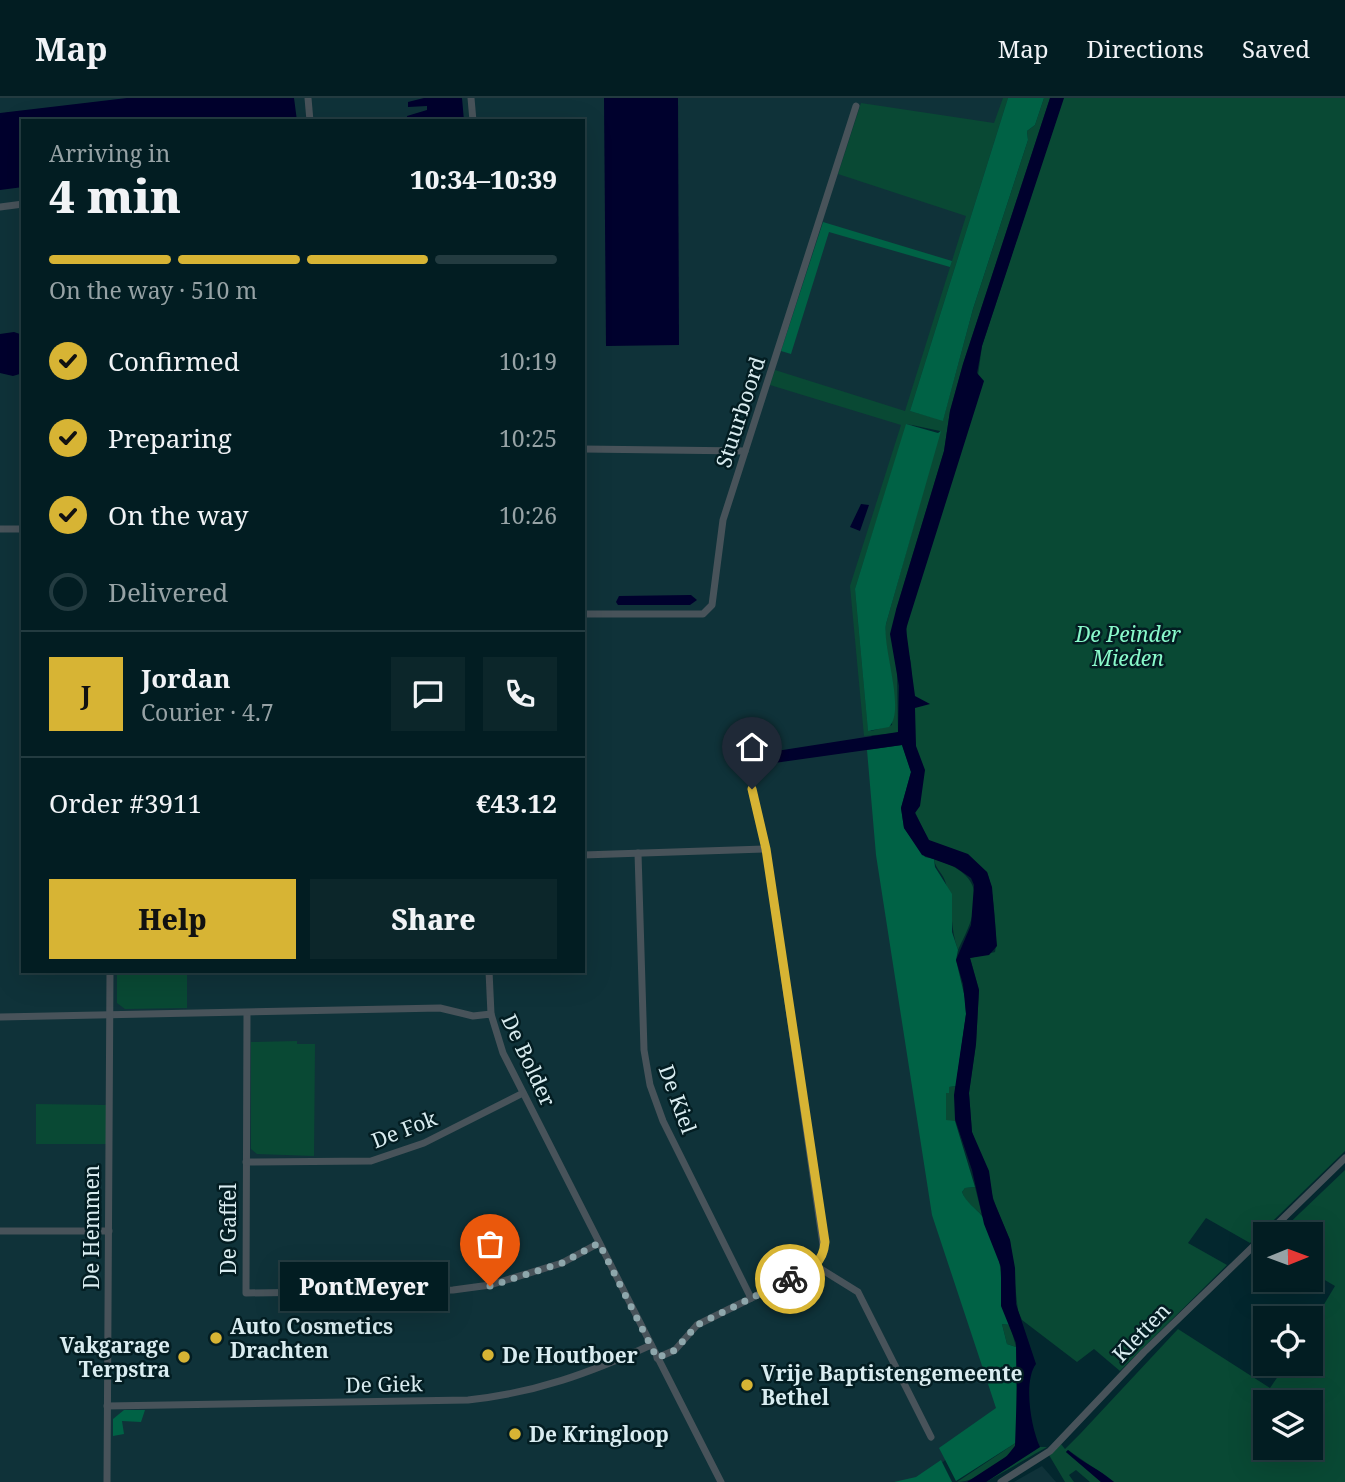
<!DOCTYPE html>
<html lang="en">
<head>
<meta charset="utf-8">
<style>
  :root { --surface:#021d22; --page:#0c262a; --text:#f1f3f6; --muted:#96a2a5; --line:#233b40; --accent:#d7b434 }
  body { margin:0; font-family:"Noto Serif",serif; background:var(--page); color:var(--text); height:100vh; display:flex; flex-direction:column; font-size:26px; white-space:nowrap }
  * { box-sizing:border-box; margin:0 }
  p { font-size:23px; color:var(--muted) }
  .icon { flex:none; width:38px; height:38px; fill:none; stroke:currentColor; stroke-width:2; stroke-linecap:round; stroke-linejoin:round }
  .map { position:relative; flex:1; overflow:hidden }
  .drawer { position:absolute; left:21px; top:21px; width:564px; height:854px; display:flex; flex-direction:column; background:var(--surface); border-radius:0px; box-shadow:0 7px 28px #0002,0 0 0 2px var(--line) }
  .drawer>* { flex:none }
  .needle { width:46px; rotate:89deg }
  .buttons { position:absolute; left:1253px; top:1124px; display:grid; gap:14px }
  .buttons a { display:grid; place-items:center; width:70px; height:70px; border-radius:0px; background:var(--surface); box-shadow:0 7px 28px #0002,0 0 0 2px var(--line); font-size:35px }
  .pin { position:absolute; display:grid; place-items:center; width:60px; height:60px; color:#fff; margin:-72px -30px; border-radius:50% 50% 50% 0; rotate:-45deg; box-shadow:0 0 7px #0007 }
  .pin .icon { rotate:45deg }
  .courier { position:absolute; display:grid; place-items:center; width:70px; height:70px; margin:-35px; border:5px solid #d7b434; border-radius:50%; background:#fff; color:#222; box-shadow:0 2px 9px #0007 }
  .bubble { position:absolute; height:49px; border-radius:0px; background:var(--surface); box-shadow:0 7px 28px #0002,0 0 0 2px var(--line); font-size:23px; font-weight:800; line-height:49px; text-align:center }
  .overview em { font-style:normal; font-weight:800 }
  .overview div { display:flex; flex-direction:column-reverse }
  .overview { display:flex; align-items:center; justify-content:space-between; height:119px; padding:0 28px }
  h1 { font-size:46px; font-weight:800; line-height:52px }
  .bar { display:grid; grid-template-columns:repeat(4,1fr); gap:10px 7px; align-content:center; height:84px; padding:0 28px }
  .bar i { height:9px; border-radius:5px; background:var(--line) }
  .bar .selected { background:var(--accent) }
  .bar p { grid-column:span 4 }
  .line { display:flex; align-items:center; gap:18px; padding:0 28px; border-top:2px solid var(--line) }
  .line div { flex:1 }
  .round { display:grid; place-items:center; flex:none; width:74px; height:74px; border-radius:0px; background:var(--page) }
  ol { padding:0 28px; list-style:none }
  li { display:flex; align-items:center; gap:21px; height:77px }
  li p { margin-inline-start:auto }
  li .icon { padding:7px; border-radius:50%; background:var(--accent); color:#111; stroke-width:4 }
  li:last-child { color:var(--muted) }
  li i { width:38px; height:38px; border:4px solid var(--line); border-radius:50% }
  .action { display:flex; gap:14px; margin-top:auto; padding:14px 28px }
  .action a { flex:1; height:80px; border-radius:0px; background:var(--accent); color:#111; font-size:28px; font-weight:800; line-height:80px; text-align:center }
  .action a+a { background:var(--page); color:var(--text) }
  header { display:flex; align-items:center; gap:42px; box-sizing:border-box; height:98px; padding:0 35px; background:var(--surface); border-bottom:2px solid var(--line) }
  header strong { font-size:33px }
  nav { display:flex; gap:38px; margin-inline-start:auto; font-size:24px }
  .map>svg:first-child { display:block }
  .built { fill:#0f3239; fill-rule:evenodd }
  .green { fill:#094934; fill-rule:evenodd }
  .forest { fill:#006245 }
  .water { fill:#00012d }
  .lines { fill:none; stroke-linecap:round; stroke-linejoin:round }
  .minor { stroke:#48535a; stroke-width:7 }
  .done { stroke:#8ea7ac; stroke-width:7; stroke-dasharray:0 12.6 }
  .route { stroke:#d7b434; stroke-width:9 }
  .poi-dot { fill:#d7b434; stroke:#031d22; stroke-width:2.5 }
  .labels { text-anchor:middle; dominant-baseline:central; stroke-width:5; stroke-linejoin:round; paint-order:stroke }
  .street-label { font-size:21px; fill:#d9ecf0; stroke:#031d22 }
  .park-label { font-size:21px; font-style:italic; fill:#88f9ca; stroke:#031d22 }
  .poi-label { font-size:21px; font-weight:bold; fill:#d9ecf0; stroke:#031d22; text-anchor:start }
</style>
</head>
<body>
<header>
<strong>Map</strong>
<nav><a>Map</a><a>Directions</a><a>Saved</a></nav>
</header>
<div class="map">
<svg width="1345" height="1384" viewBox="0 0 1345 1384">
  <rect width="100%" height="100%" fill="#03272e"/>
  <!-- built -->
  <g class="built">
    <path d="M0,0H1013L861,494L878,725L1003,1314L919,1384H0ZM23,23H583V873H23Z"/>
    <path d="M1042,1368L1056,1384H1014Z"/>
  </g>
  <!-- green -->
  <g class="green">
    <path d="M1003,0H1008L910,313L943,322L973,211L1028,42L1027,33L1035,27L1044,0H1050L963,266L950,313L944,353L896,512L898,635L864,638L850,488L901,327L770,287L775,272L905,313L966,118L838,76L861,5L994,25ZM907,326L940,333L886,526L884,541L893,587L892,627L871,633L868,632L855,491Z"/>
    <path d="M1063,0H1345V1053L1250,1145L1206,1120L1188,1145L1227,1167L1120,1273L1094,1251L1077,1264L1022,1222L1018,1213L1010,1142L996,1109L972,1034L969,995L976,946L979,892L970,860L995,854C998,840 993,788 987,774L928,742L915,714L916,662L911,565L906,545L908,512L978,277L982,248Z"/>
    <path d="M934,761C989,777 980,809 958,852C950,831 953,808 946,786C944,776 935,771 934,761Z"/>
    <path d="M117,873H187V910L125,911L117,905Z"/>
    <path d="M297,943V946H315L314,1058L257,1056L251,1051V944Z"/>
    <path d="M956,988L955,1023H946V995L949,989Z"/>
    <path d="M36,1006L106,1007V1046H36Z"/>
    <path d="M1345,1072V1384H1114L1068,1352L1066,1354L1101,1384H1090L1076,1372L1069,1377L1074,1384H1065L1049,1357L1061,1346L1065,1351L1080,1336L1178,1231L1270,1290L1287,1265H1311V1228L1335,1188L1311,1174V1136H1278ZM1265,1304H1311V1349H1265Z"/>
    <path d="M975,1089L982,1117L966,1103L962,1094L965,1090Z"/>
    <path d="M1002,1226L1010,1227L1016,1249L1007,1246Z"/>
    <path d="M1017,1344C1008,1362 978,1384 957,1384Z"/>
    <path d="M1040,1349H1047L986,1384Z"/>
  </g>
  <!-- forest -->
  <g class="forest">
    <path d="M1008,0H1044L1035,27L1027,33L1028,42L973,211L943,323L910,313Z"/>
    <path d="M823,124L952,163L950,169L829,134L791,256L781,253Z"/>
    <path d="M906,326L938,335L941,333L886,526C882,550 906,612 889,629L868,633L855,491Z"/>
    <path d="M902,647L911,674L901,710L904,730L925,759L934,761L935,769L952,796V834L958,852L956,862L965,900L966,916L956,988L949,989V995H946V1022L955,1023L975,1089L965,1090L962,1094C966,1105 976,1110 982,1118C987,1124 992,1140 995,1148C1006,1177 996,1197 1010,1227L1002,1226L1007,1246L1016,1249L1017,1344L956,1383L939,1350L996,1310L932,1117L876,757L867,652Z"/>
    <path d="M124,1312H145L141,1324L122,1323L124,1336L113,1338V1321Z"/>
    <path d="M941,1362L952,1384H894L916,1379Z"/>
  </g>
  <!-- water -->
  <g class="water">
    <path d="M127,0H294L297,23H23V89L0,92V15Z"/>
    <path d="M424,0H462L464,23H408L407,18L427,12V8L408,9V4Z"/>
    <path d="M604,0H678L679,247L606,248Z"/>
    <path d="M1050,0H1064L982,248L977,275L984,283L906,531L915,598L930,606L915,610L916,648L925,672L920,708L915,715L929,742L968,756L987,774L992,789L997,848L989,857L970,860L979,892L976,946L969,995L972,1034L989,1073L993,1101L1010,1142L1015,1170L1016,1206L1036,1266C1023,1283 1031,1330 1040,1349L986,1384H967L1007,1358L1015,1348L1017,1289L1016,1245L1001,1208V1169L984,1126L972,1072L955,1021L954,997L966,916L963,886L956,862L971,827L974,787L971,780L955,769L922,757L904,730L901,710L911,674L902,647L753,668L751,657L898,634L899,588L890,536L896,512L944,353L950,313L963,266Z"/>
    <path d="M14,234L23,237V275L13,278L0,275V236Z"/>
    <path d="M861,406L869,407L860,433L850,429Z"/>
    <path d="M691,497L697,502L690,507H618L616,504L619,498Z"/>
    <path d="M1068,1352C1083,1365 1099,1371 1114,1384H1101L1066,1354Z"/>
  </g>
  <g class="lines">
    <!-- minor -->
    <g class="minor">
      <path d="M308,0L310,23"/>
      <path d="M471,0L473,23"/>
      <path d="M0,109L23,106"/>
      <path d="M583,351L745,353"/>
      <path d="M0,431H23"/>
      <path d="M583,516H703L712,507L723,422L856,8"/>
      <path d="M638,755L644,952L650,987L663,1023L751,1200"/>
      <path d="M583,757L766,751"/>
      <path d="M489,873L491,916"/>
      <path d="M247,915L246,1195L453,1192L490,1187L562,1165L599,1145"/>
      <path d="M0,919L440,910L473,918L491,916L503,955L721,1384"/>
      <path d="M246,1064L371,1063L424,1045L523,995"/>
      <path d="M0,1133H109"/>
      <path d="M1267,1136L1345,1060"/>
      <path d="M816,1168L858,1194L931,1339"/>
      <path d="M657,1260L675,1252L697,1227L816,1168L824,1154L766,751L752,691"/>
      <path d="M107,1308L468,1302C535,1295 590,1275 651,1247"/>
      <path d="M107,1384L110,873"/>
      <path d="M1001,1384L1050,1353L1144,1254L1265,1137"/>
    </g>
  </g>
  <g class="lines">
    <!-- done -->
    <path class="done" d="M490,1188L562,1165L599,1145L657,1260L675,1252L697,1227L790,1181"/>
    <!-- route -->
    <path class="route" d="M752,691L766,751L825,1144C823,1167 809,1172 790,1181"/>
  </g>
  <!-- markers -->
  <g class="poi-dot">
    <circle cx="216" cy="1240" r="7"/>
    <circle cx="488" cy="1257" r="7"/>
    <circle cx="184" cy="1259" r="7"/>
    <circle cx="747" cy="1287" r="7"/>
    <circle cx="515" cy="1336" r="7"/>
  </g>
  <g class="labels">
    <!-- street labels -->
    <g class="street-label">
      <text transform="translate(740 314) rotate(-72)">Stuurboord</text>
      <text transform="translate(529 962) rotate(65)">De Bolder</text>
      <text transform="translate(678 1001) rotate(70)">De Kiel</text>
      <text transform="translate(404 1031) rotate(-21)">De Fok</text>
      <text transform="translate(91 1129) rotate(-90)">De Hemmen</text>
      <text transform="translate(228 1131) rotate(-90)">De Gaffel</text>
      <text transform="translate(1141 1234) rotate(-46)">Kletten</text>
      <text transform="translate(384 1286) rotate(-1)">De Giek</text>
    </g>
    <!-- park labels -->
    <g class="park-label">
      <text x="1128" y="536">De Peinder<tspan x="1128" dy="24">Mieden</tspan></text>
    </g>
    <!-- poi labels -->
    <g class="poi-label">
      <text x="230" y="1228">Auto Cosmetics<tspan x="230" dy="24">Drachten</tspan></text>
      <text x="170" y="1247" text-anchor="end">Vakgarage<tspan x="170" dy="24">Terpstra</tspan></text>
      <text x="502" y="1257">De Houtboer</text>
      <text x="761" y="1275">Vrije Baptistengemeente<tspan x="761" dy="24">Bethel</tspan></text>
      <text x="529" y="1336">De Kringloop</text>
    </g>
  </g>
</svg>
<div class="buttons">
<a><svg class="needle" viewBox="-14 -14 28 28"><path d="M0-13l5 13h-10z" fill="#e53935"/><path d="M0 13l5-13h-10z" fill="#96a2a5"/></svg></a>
<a><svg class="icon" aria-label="locate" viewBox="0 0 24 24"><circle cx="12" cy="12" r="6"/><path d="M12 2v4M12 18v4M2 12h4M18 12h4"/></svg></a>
<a><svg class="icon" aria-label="layers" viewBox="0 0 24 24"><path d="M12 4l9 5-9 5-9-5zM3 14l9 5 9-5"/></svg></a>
</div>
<div class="pin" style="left:490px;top:1188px;background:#ea580c"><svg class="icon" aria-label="bag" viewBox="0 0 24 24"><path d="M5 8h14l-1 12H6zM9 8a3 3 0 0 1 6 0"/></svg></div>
<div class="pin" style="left:752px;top:691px;background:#1f2937"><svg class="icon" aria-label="home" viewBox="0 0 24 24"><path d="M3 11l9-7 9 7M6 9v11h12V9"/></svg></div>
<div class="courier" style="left:790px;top:1181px"><svg class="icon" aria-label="bike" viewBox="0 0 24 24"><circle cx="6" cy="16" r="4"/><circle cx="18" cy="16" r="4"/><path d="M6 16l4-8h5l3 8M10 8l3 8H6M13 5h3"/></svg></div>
<div class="bubble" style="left:280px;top:1164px;width:168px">PontMeyer</div>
<section class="drawer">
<div class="overview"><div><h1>4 min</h1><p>Arriving in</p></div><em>10:34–10:39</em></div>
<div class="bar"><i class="selected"></i><i class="selected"></i><i class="selected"></i><i></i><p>On the way · 510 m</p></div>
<ol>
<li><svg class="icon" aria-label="check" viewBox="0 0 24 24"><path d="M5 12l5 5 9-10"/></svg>Confirmed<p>10:19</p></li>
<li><svg class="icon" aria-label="check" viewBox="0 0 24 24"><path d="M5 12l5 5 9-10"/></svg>Preparing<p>10:25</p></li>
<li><svg class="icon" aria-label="check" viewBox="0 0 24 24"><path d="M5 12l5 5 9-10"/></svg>On the way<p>10:26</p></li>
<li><i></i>Delivered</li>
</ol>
<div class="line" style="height:126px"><b class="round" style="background:var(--accent);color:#111">J</b><div><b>Jordan</b><p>Courier · 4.7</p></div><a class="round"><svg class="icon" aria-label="chat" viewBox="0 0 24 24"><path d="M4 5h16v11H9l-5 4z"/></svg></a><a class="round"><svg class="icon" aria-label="phone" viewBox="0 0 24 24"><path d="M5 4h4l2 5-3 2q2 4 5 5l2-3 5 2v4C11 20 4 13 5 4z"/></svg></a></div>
<div class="line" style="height:91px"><div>Order #3911</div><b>€43.12</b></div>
<div class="action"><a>Help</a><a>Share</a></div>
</section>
</div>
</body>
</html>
